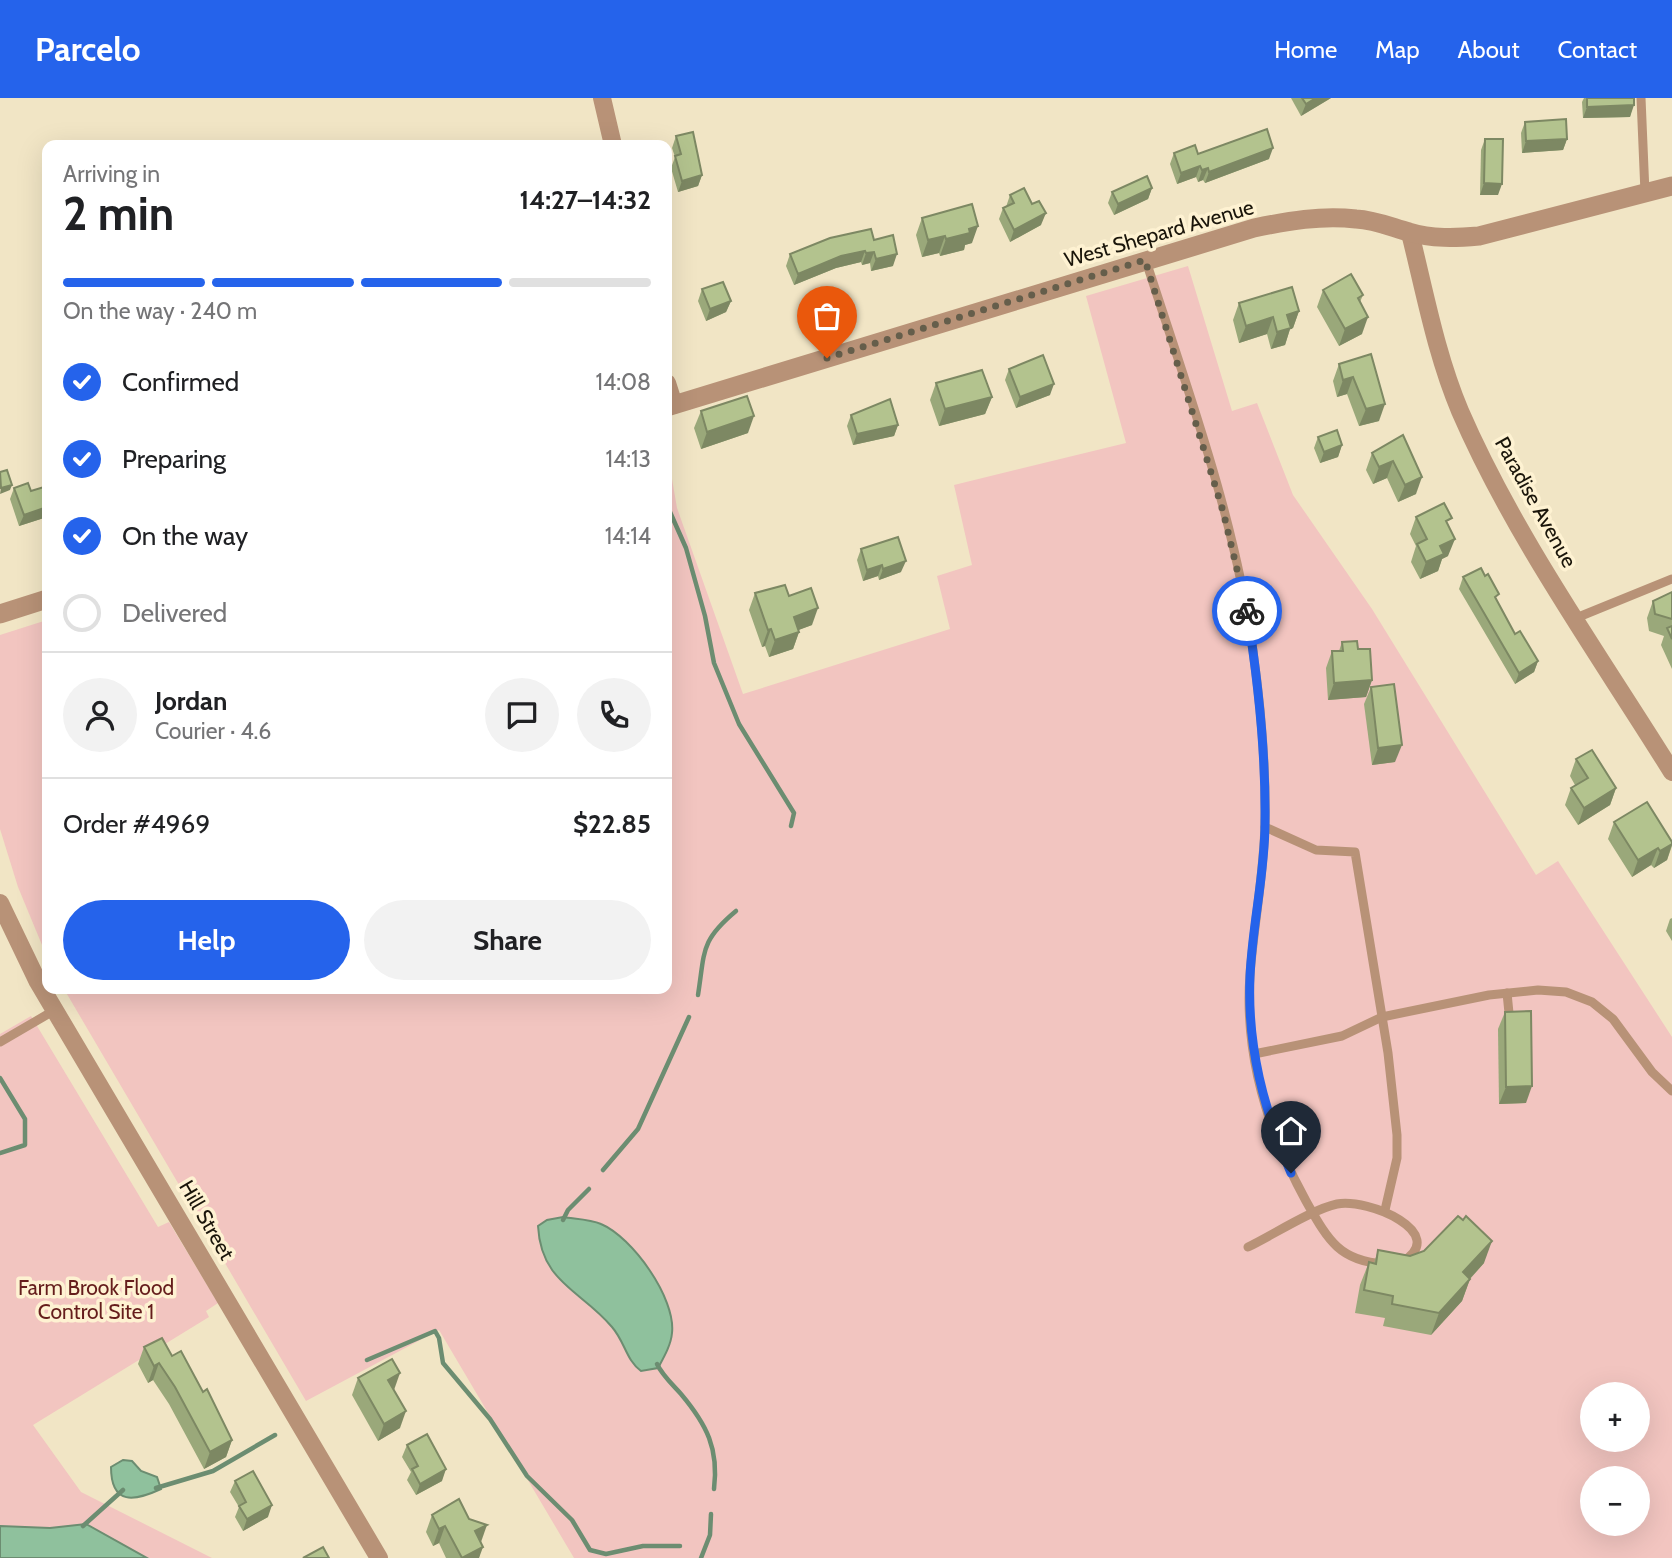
<!DOCTYPE html>
<html lang="en">
<head>
<meta charset="utf-8">
<style>
  :root { --surface:#fff; --page:#f2f2f2; --text:#202124; --muted:#757577; --line:#e0e0e0; --accent:#2563eb }
  body { margin:0; font-family:Cabin,sans-serif; background:var(--page); color:var(--text); height:100vh; display:flex; flex-direction:column; font-size:26px; white-space:nowrap }
  * { box-sizing:border-box; margin:0 }
  p { font-size:23px; color:var(--muted) }
  .icon { flex:none; width:38px; height:38px; fill:none; stroke:currentColor; stroke-width:2; stroke-linecap:round; stroke-linejoin:round }
  .map { position:relative; flex:1; overflow:hidden }
  .details { position:absolute; left:42px; top:42px; width:630px; height:854px; display:flex; flex-direction:column; background:var(--surface); border-radius:14px; box-shadow:0 7px 28px #0002 }
  .details>* { flex:none }
  .buttons { position:absolute; left:1580px; top:1284px; display:grid; gap:14px }
  .buttons a { display:grid; place-items:center; width:70px; height:70px; border-radius:50%; background:var(--surface); box-shadow:0 7px 28px #0002; font-size:35px }
  .pin { position:absolute; display:grid; place-items:center; width:60px; height:60px; color:#fff; margin:-72px -30px; border-radius:50% 50% 50% 0; rotate:-45deg; box-shadow:0 0 7px #0007 }
  .pin .icon { rotate:45deg }
  .courier { position:absolute; display:grid; place-items:center; width:70px; height:70px; margin:-35px; border:5px solid #2563eb; border-radius:50%; background:#fff; color:#222; box-shadow:0 2px 9px #0007 }
  .summary em { font-style:normal; font-weight:700 }
  .summary div { display:flex; flex-direction:column-reverse }
  .summary { display:flex; align-items:center; justify-content:space-between; height:119px; padding:0 21px }
  h1 { font-size:46px; font-weight:700; line-height:52px }
  .bar { display:grid; grid-template-columns:repeat(4,1fr); gap:10px 7px; align-content:center; height:84px; padding:0 21px }
  .bar i { height:9px; border-radius:5px; background:var(--line) }
  .bar .on { background:var(--accent) }
  .bar p { grid-column:span 4 }
  .line { display:flex; align-items:center; gap:18px; padding:0 21px; border-top:2px solid var(--line) }
  .line div { flex:1 }
  .round { display:grid; place-items:center; flex:none; width:74px; height:74px; border-radius:37px; background:var(--page) }
  ol { padding:0 21px; list-style:none }
  li { display:flex; align-items:center; gap:21px; height:77px }
  li p { margin-inline-start:auto }
  li .icon { padding:7px; border-radius:50%; background:var(--accent); color:#fff; stroke-width:4 }
  li:last-child { color:var(--muted) }
  li i { width:38px; height:38px; border:4px solid var(--line); border-radius:50% }
  .action { display:flex; gap:14px; margin-top:auto; padding:14px 21px }
  .action a { flex:1; height:80px; border-radius:42px; background:var(--accent); color:#fff; font-size:28px; font-weight:700; line-height:80px; text-align:center }
  .action a+a { background:var(--page); color:var(--text) }
  header { display:flex; align-items:center; gap:42px; box-sizing:border-box; height:98px; padding:0 35px; background:var(--accent); color:#fff }
  header strong { font-size:33px }
  nav { display:flex; gap:38px; margin-inline-start:auto; font-size:24px }
  .map>svg:first-child { display:block }
  .green { fill:#f2c5c0; fill-rule:evenodd }
  .water { fill:#8fc19d; stroke:#6c8d71; stroke-width:2 }
  .lines { fill:none; stroke-linecap:round; stroke-linejoin:round }
  .stream { stroke:#6c8d71; stroke-width:4.5 }
  .service { stroke:#b89277; stroke-width:9 }
  .minor { stroke:#b89277; stroke-width:18 }
  .tertiary { stroke:#b89277; stroke-width:19 }
  .wall { fill:#9aa87a }
  .shaded-wall { fill:#7d8863 }
  .building { fill:#b3c38e; stroke:#7d8863; stroke-width:2 }
  .done { stroke:#655e4b; stroke-width:7; stroke-dasharray:0 12.6 }
  .route { stroke:#2563eb; stroke-width:9 }
  .labels { text-anchor:middle; dominant-baseline:central; stroke-width:7; stroke-linejoin:round; paint-order:stroke }
  .street-label { font-size:21px; fill:#1a150a; stroke:#fef2d2 }
  .park-label { font-size:21px; fill:#651d1c; stroke:#fef2d2 }
</style>
</head>
<body>
<header>
<strong>Parcelo</strong>
<nav><a>Home</a><a>Map</a><a>About</a><a>Contact</a></nav>
</header>
<div class="map">
<svg width="1672" height="1460" viewBox="0 0 1672 1460">
  <rect width="100%" height="100%" fill="#f1e5c5"/>
  <!-- green -->
  <g class="green">
    <path d="M1188,168L1232,313L1257,305L1293,397L1372,511L1536,777L1558,763L1672,939V1460H574L439,1232L306,1303L64,891H667V352L677,410L743,596L950,531L937,478L972,467L954,387L1126,345L1086,198ZM1592,1297H1638V1342H1592ZM1592,1381H1638V1426H1592Z"/>
    <path d="M47,522V859L18,789L0,731V537Z"/>
    <path d="M31,918L158,1129L169,1124L218,1205L206,1213L209,1219L33,1327L81,1394L212,1460H0V936Z"/>
  </g>
  <!-- water -->
  <g class="water">
    <path d="M563,1119C575,1121 590,1121 601,1126C632,1139 676,1200 672,1235C671,1247 664,1259 658,1270L641,1273C626,1262 625,1244 612,1229C581,1192 541,1185 538,1128L547,1122Z"/>
    <path d="M123,1362L132,1363L141,1373L157,1379L161,1391C135,1403 111,1408 111,1369Z"/>
    <path d="M86,1426L147,1460H0V1428L50,1430Z"/>
  </g>
  <g class="lines">
    <!-- stream -->
    <g class="stream">
      <path d="M667,414H670L686,450L705,518L714,565L739,626L794,715L791,728"/>
      <path d="M698,897C705,853 700,843 736,813"/>
      <path d="M0,980L25,1021V1047L0,1055"/>
      <path d="M603,1072L638,1031L689,919"/>
      <path d="M563,1122L568,1112L589,1091"/>
      <path d="M367,1262L435,1233L439,1240L443,1265L490,1321L527,1378L572,1422L590,1452L606,1456L643,1448H680"/>
      <path d="M657,1266C662,1277 673,1287 681,1296C707,1327 719,1351 714,1391"/>
      <path d="M156,1390L213,1373L275,1337"/>
      <path d="M83,1428L123,1392"/>
      <path d="M701,1460L710,1437L711,1416"/>
    </g>
    <!-- service -->
    <g class="service">
      <path d="M1641,0L1645,95"/>
      <path d="M1146,163C1187,290 1235,420 1253,553C1261,610 1266,668 1265,725C1264,775 1254,826 1250,876C1244,956 1268,1034 1306,1103C1327,1140 1338,1163 1384,1166"/>
      <path d="M1576,520L1672,481"/>
      <path d="M1265,729L1316,752L1355,754L1388,955L1397,1037V1060L1385,1112"/>
      <path d="M1507,895L1510,925"/>
      <path d="M0,944L55,912"/>
      <path d="M1254,956L1342,938L1382,919L1489,897L1538,892L1566,894L1592,904L1613,921L1652,974L1672,993"/>
      <path d="M1248,1149C1271,1138 1313,1111 1337,1106C1368,1100 1451,1135 1402,1164"/>
    </g>
    <!-- minor -->
    <g class="minor">
      <path d="M602,0L613,47"/>
      <path d="M1410,135C1425,195 1436,256 1460,313C1514,438 1600,558 1672,674"/>
      <path d="M667,285L674,307"/>
      <path d="M0,805L38,884L379,1460"/>
    </g>
    <!-- tertiary -->
    <g class="tertiary">
      <path d="M667,309L1254,130C1288,123 1321,117 1356,121C1375,122 1391,129 1409,134C1432,141 1456,140 1479,138L1672,88"/>
      <path d="M0,516L47,501"/>
    </g>
  </g>
  <!-- wall -->
  <g class="wall">
    <path d="M1291,0H1331L1301,18Z"/>
    <path d="M1584,0H1634L1630,19L1583,20L1582,4Z"/>
    <path d="M1525,24L1567,41L1563,52L1522,55L1521,35Z"/>
    <path d="M676,38L702,77L698,88L678,94L671,70L675,59L672,50Z"/>
    <path d="M1485,41L1498,97H1480L1481,52Z"/>
    <path d="M1174,55L1198,56L1269,61L1205,85L1203,82L1198,84L1196,79L1177,86L1170,66Z"/>
    <path d="M1152,90L1148,101L1114,117L1108,105L1112,94Z"/>
    <path d="M1010,97L1032,106L1041,127L1010,144L999,121L1003,110L1006,109Z"/>
    <path d="M922,120L972,145L965,147L964,152L940,158L939,155L922,159L916,137Z"/>
    <path d="M874,142L893,168L871,173L870,165L862,167L861,164L836,170L794,187L786,168L790,156Z"/>
    <path d="M702,191L731,203L726,214L706,223L698,203Z"/>
    <path d="M1323,192L1363,197L1360,204L1362,236L1339,248L1317,209Z"/>
    <path d="M1239,205L1299,213L1293,230L1290,231L1285,247L1271,251L1267,236L1239,245L1233,222Z"/>
    <path d="M1371,256L1379,323L1359,328L1347,296L1337,299L1333,283L1339,266Z"/>
    <path d="M1009,271L1050,297L1016,310L1005,282Z"/>
    <path d="M936,285L992,299L985,316L939,328L930,302Z"/>
    <path d="M701,313L748,335L701,351L694,330Z"/>
    <path d="M851,317L898,327L894,338L853,347L847,328Z"/>
    <path d="M1403,337L1416,396L1398,404L1387,380L1373,386L1366,372L1372,355Z"/>
    <path d="M1318,339L1342,347L1338,359L1320,365L1314,350Z"/>
    <path d="M14,390L31,393L47,409V419L19,428L10,401Z"/>
    <path d="M1416,419L1449,429L1448,458L1442,461L1438,473L1420,481L1411,464L1416,448L1410,436Z"/>
    <path d="M861,451L901,474L879,482L878,478L863,483L857,462Z"/>
    <path d="M1463,479L1497,502L1515,536L1538,563L1534,574L1515,586L1459,491Z"/>
    <path d="M1672,494V571L1661,547L1664,538L1649,533L1647,520L1653,503Z"/>
    <path d="M755,495L789,498L812,527L798,532L799,534L793,551L769,559L765,548L762,549L749,512Z"/>
    <path d="M1342,544L1358,551L1372,582L1366,599L1328,602L1326,570L1332,553H1339Z"/>
    <path d="M1371,589L1395,664L1372,667L1364,606Z"/>
    <path d="M1576,661L1616,690L1610,707L1578,727L1565,707L1571,690L1575,687L1570,678Z"/>
    <path d="M1614,724L1672,744V748L1667,762L1654,770L1651,767L1632,779L1608,741Z"/>
    <path d="M1672,820V843L1666,833L1670,821Z"/>
    <path d="M1505,914L1526,1005L1499,1006L1498,931Z"/>
    <path d="M1378,1152L1410,1158L1484,1165L1470,1181L1462,1203L1431,1237L1383,1228L1385,1220L1355,1215L1360,1187L1369,1164L1374,1165Z"/>
    <path d="M144,1249L172,1258L203,1294L232,1342L226,1359L204,1371L169,1306L153,1282L148,1285L138,1266Z"/>
    <path d="M358,1280L394,1292L400,1330L378,1343L352,1297Z"/>
    <path d="M407,1347L442,1383L416,1397L407,1382L411,1374L402,1359Z"/>
    <path d="M235,1383L268,1419L243,1433L235,1419L239,1409L230,1394Z"/>
    <path d="M432,1417L481,1444L479,1460H446L439,1445L433,1448L426,1434Z"/>
  </g>
  <!-- shaded-wall -->
  <g class="shaded-wall">
    <path d="M1316,0H1331L1301,18L1306,6Z"/>
    <path d="M1634,7L1630,19L1583,20L1587,9Z"/>
    <path d="M1567,41L1563,52L1522,55L1526,43Z"/>
    <path d="M1273,50L1269,61L1205,85L1209,74Z"/>
    <path d="M1200,68L1196,79L1177,86L1181,75Z"/>
    <path d="M1208,70L1203,82L1198,84L1202,72Z"/>
    <path d="M702,77L698,88L678,94L682,83Z"/>
    <path d="M1484,85L1502,86L1498,97H1480Z"/>
    <path d="M1152,90L1148,101L1114,117L1118,106Z"/>
    <path d="M1046,115L1041,127L1010,144L1014,132Z"/>
    <path d="M978,128L972,145L965,147L964,152L940,158L946,141L969,131Z"/>
    <path d="M945,138L939,155L922,159L928,142Z"/>
    <path d="M865,153L861,164L836,170L794,187L798,176L841,158Z"/>
    <path d="M874,154L870,165L862,167L866,155Z"/>
    <path d="M897,156L893,168L871,173L876,161Z"/>
    <path d="M731,203L726,214L706,223L710,211Z"/>
    <path d="M1299,213L1293,230L1290,231L1285,247L1271,251L1277,234L1287,217Z"/>
    <path d="M1273,219L1267,236L1239,245L1246,228Z"/>
    <path d="M1368,219L1362,236L1339,248L1345,231Z"/>
    <path d="M1353,279L1347,296L1337,299L1343,282Z"/>
    <path d="M1054,286L1050,297L1016,310L1020,299Z"/>
    <path d="M992,299L985,316L939,328L945,311Z"/>
    <path d="M1385,306L1379,323L1359,328L1366,311Z"/>
    <path d="M754,318L748,335L701,351L707,334Z"/>
    <path d="M898,327L894,338L853,347L857,336Z"/>
    <path d="M1342,347L1338,359L1320,365L1324,354Z"/>
    <path d="M1393,363L1387,380L1373,386L1379,369Z"/>
    <path d="M1422,379L1416,396L1398,404L1405,387Z"/>
    <path d="M12,387L10,392L0,396L1,390Z"/>
    <path d="M47,409V419L19,428L24,417Z"/>
    <path d="M1455,441L1448,458L1442,461L1438,473L1420,481L1426,464L1440,448Z"/>
    <path d="M906,463L901,474L879,482L883,471Z"/>
    <path d="M882,467L878,478L863,483L867,472Z"/>
    <path d="M818,510L812,527L788,536L794,519Z"/>
    <path d="M771,531L765,548L762,549L768,532Z"/>
    <path d="M799,534L793,551L769,559L775,542Z"/>
    <path d="M1538,563L1534,574L1515,586L1519,575Z"/>
    <path d="M1372,582L1366,599L1328,602L1334,585Z"/>
    <path d="M1402,647L1395,664L1372,667L1378,650Z"/>
    <path d="M1616,690L1610,707L1578,727L1584,710Z"/>
    <path d="M1672,746L1667,762L1654,770L1660,753Z"/>
    <path d="M1658,750L1651,767L1632,779L1638,762Z"/>
    <path d="M1532,988L1526,1005L1499,1006L1506,989Z"/>
    <path d="M1492,1143L1484,1165L1455,1197L1463,1174Z"/>
    <path d="M1470,1181L1462,1203L1431,1237L1439,1215Z"/>
    <path d="M159,1265L153,1282L148,1285L154,1268Z"/>
    <path d="M400,1275L394,1292L388,1282Z"/>
    <path d="M406,1313L400,1330L378,1343L384,1326Z"/>
    <path d="M232,1342L226,1359L204,1371L210,1354Z"/>
    <path d="M446,1371L442,1383L416,1397L420,1386Z"/>
    <path d="M272,1407L268,1419L243,1433L247,1421Z"/>
    <path d="M487,1427L481,1444L475,1433Z"/>
    <path d="M445,1428L439,1445L433,1448L439,1431Z"/>
    <path d="M483,1449L479,1460H462Z"/>
  </g>
  <!-- building -->
  <g class="building">
    <path d="M1302,0H1316L1306,6Z"/>
    <path d="M1587,0H1634V7L1587,9Z"/>
    <path d="M1566,21L1567,41L1526,43L1525,24Z"/>
    <path d="M1267,31L1273,50L1209,74L1208,70L1202,72L1200,68L1181,75L1174,55L1195,47L1198,56Z"/>
    <path d="M693,34L702,77L682,83L675,58L681,56L676,38Z"/>
    <path d="M1485,41H1503L1502,86L1484,85Z"/>
    <path d="M1147,78L1152,90L1118,106L1112,94Z"/>
    <path d="M1024,90L1032,106L1039,103L1046,115L1014,132L1003,110L1014,105L1010,97Z"/>
    <path d="M972,106L978,128L969,131L970,135L946,141L945,138L928,142L922,120Z"/>
    <path d="M871,131L874,142L893,137L897,156L876,161L874,154L866,155L865,153L841,158L798,176L790,156L830,140Z"/>
    <path d="M1351,176L1363,197L1358,200L1368,219L1345,231L1323,192Z"/>
    <path d="M723,184L731,203L710,211L702,191Z"/>
    <path d="M1292,189L1299,213L1287,217L1291,230L1277,234L1273,219L1246,228L1239,205Z"/>
    <path d="M1371,256L1385,306L1366,311L1353,279L1343,282L1339,266Z"/>
    <path d="M1043,257L1054,286L1020,299L1009,271Z"/>
    <path d="M982,272L992,299L945,311L936,285Z"/>
    <path d="M747,298L754,318L707,334L701,313Z"/>
    <path d="M890,301L898,327L857,336L851,317Z"/>
    <path d="M1337,332L1342,347L1324,354L1318,339Z"/>
    <path d="M1403,337L1422,379L1405,387L1393,363L1379,369L1372,355Z"/>
    <path d="M7,372L12,387L1,390L0,374Z"/>
    <path d="M28,385L31,393L47,388V409L24,417L14,390Z"/>
    <path d="M1444,405L1452,420L1446,423L1455,441L1440,448L1444,456L1426,464L1417,446L1427,441L1416,419Z"/>
    <path d="M898,439L906,463L883,471L882,467L867,472L861,451Z"/>
    <path d="M1481,470L1485,478L1488,476L1499,496L1495,499L1515,536L1520,533L1538,563L1519,575L1463,479Z"/>
    <path d="M785,487L789,498L811,490L818,510L794,519L799,534L775,542L771,531L768,532L755,495Z"/>
    <path d="M1672,494V521L1655,516L1653,503Z"/>
    <path d="M1672,528V541L1667,530Z"/>
    <path d="M1357,543L1358,551H1370L1372,582L1334,585L1332,553H1343L1342,544Z"/>
    <path d="M1394,586L1402,647L1378,650L1371,589Z"/>
    <path d="M1592,652L1616,690L1584,710L1571,690L1588,680L1576,661Z"/>
    <path d="M1647,704L1672,744V746L1660,753L1658,750L1638,762L1614,724Z"/>
    <path d="M1531,913L1532,988L1506,989L1505,914Z"/>
    <path d="M1458,1118L1463,1122L1466,1118L1492,1143L1463,1174L1470,1181L1439,1215L1392,1206L1393,1198L1364,1192L1369,1164L1376,1166L1378,1152L1410,1158L1424,1153Z"/>
    <path d="M162,1240L172,1258L181,1253L203,1294L207,1291L232,1342L210,1354L175,1289L159,1265L154,1268L144,1249Z"/>
    <path d="M392,1261L400,1275L388,1282L406,1313L384,1326L358,1280Z"/>
    <path d="M427,1336L446,1371L420,1386L412,1371L418,1368L407,1347Z"/>
    <path d="M253,1373L272,1407L247,1421L239,1408L246,1404L235,1383Z"/>
    <path d="M459,1401L469,1421L487,1427L475,1433L483,1449L462,1460L445,1428L439,1431L432,1417Z"/>
    <path d="M323,1449L329,1460H303Z"/>
  </g>
  <g class="lines">
    <!-- done -->
    <path class="done" d="M827,260L1145,162L1223,413L1247,513"/>
    <!-- route -->
    <path class="route" d="M1247,513C1258,582 1266,654 1265,725C1265,776 1252,828 1250,879C1247,949 1264,1012 1291,1075"/>
  </g>
  <g class="labels">
    <!-- street labels -->
    <g class="street-label">
      <text transform="translate(1159 135) rotate(-16)">West Shepard Avenue</text>
      <text transform="translate(1536 404) rotate(61)">Paradise Avenue</text>
      <text transform="translate(207 1122) rotate(60)">Hill Street</text>
    </g>
    <!-- park labels -->
    <g class="park-label">
      <text x="96" y="1189">Farm Brook Flood<tspan x="96" dy="24">Control Site 1</tspan></text>
    </g>
  </g>
</svg>
<div class="buttons">
<a>+</a>
<a>−</a>
</div>
<div class="pin" style="left:827px;top:260px;background:#ea580c"><svg class="icon" aria-label="bag" viewBox="0 0 24 24"><path d="M5 8h14l-1 12H6zM9 8a3 3 0 0 1 6 0"/></svg></div>
<div class="pin" style="left:1291px;top:1075px;background:#1f2937"><svg class="icon" aria-label="home" viewBox="0 0 24 24"><path d="M3 11l9-7 9 7M6 9v11h12V9"/></svg></div>
<div class="courier" style="left:1247px;top:513px"><svg class="icon" aria-label="bike" viewBox="0 0 24 24"><circle cx="6" cy="16" r="4"/><circle cx="18" cy="16" r="4"/><path d="M6 16l4-8h5l3 8M10 8l3 8H6M13 5h3"/></svg></div>
<section class="details">
<div class="summary"><div><h1>2 min</h1><p>Arriving in</p></div><em>14:27–14:32</em></div>
<div class="bar"><i class="on"></i><i class="on"></i><i class="on"></i><i></i><p>On the way · 240 m</p></div>
<ol>
<li><svg class="icon" aria-label="check" viewBox="0 0 24 24"><path d="M5 12l5 5 9-10"/></svg>Confirmed<p>14:08</p></li>
<li><svg class="icon" aria-label="check" viewBox="0 0 24 24"><path d="M5 12l5 5 9-10"/></svg>Preparing<p>14:13</p></li>
<li><svg class="icon" aria-label="check" viewBox="0 0 24 24"><path d="M5 12l5 5 9-10"/></svg>On the way<p>14:14</p></li>
<li><i></i>Delivered</li>
</ol>
<div class="line" style="height:126px"><a class="round"><svg class="icon" aria-label="person" viewBox="0 0 24 24"><circle cx="12" cy="8" r="4"/><path d="M4 21q1-7 8-7t8 7"/></svg></a><div><b>Jordan</b><p>Courier · 4.6</p></div><a class="round"><svg class="icon" aria-label="chat" viewBox="0 0 24 24"><path d="M4 5h16v11H9l-5 4z"/></svg></a><a class="round"><svg class="icon" aria-label="phone" viewBox="0 0 24 24"><path d="M5 4h4l2 5-3 2q2 4 5 5l2-3 5 2v4C11 20 4 13 5 4z"/></svg></a></div>
<div class="line" style="height:91px"><div>Order #4969</div><b>$22.85</b></div>
<div class="action"><a>Help</a><a>Share</a></div>
</section>
</div>
</body>
</html>
